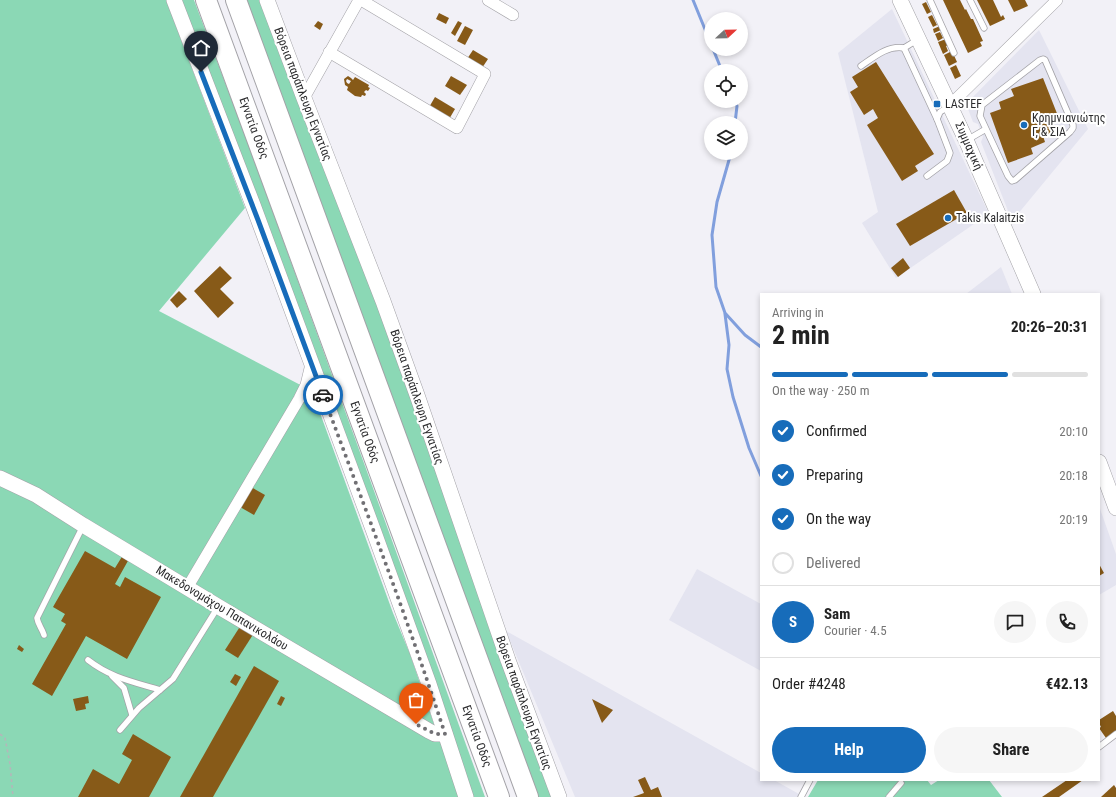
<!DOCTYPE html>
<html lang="en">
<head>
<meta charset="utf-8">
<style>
  :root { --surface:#fff; --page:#f6f6f6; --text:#222; --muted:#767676; --line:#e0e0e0; --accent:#176cba }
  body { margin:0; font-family:"Roboto Condensed",sans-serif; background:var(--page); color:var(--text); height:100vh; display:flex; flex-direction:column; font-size:15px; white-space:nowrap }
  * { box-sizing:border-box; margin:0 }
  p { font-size:13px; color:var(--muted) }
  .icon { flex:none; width:22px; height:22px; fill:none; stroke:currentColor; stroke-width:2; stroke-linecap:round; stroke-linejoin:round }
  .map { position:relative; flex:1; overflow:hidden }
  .side { position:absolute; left:760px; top:293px; width:340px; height:488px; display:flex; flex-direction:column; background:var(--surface); border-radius:0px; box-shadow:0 2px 6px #0003 }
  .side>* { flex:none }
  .needle { width:26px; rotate:68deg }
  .controls { position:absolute; left:704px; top:12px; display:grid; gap:8px }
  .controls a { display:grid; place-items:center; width:44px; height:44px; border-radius:50%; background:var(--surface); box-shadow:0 2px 6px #0003; font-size:20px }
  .pin { position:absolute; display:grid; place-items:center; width:34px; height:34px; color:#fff; margin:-41px -17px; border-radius:50% 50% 50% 0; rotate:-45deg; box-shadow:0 0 4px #0007 }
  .pin .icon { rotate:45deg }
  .courier { position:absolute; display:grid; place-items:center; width:40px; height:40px; margin:-20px; border:3px solid #176cba; border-radius:50%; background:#fff; color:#222; box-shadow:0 1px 5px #0007 }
  .headline em { font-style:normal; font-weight:700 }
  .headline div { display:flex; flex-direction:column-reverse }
  .headline { display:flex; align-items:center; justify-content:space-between; height:68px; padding:0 12px }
  h1 { font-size:26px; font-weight:700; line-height:30px }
  .bar { display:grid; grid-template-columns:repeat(4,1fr); gap:6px 4px; align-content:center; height:48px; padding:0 12px }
  .bar i { height:5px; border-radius:3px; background:var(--line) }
  .bar .current { background:var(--accent) }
  .bar p { grid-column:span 4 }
  .line { display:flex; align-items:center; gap:10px; padding:0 12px; border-top:1px solid var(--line) }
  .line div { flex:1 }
  .round { display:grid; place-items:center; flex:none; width:42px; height:42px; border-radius:21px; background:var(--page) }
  ol { padding:0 12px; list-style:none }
  li { display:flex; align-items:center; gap:12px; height:44px }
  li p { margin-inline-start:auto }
  li .icon { padding:4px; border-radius:50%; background:var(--accent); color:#fff; stroke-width:4 }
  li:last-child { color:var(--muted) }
  li i { width:22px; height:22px; border:2px solid var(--line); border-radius:50% }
  .action { display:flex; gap:8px; margin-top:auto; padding:8px 12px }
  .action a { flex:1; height:46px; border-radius:24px; background:var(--accent); color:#fff; font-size:16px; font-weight:700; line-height:46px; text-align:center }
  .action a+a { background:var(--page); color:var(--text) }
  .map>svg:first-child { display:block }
  .built { fill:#e4e4f0 }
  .green { fill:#8bd8b5 }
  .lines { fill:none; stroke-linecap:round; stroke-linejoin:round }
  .stream { stroke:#819fdd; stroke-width:3 }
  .building { fill:#875a18; fill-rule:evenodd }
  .lane-casing { stroke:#a3a2a7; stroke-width:7 }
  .street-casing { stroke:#a3a2a7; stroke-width:12 }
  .secondary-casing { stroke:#a3a2a7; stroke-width:16 }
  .highway-casing { stroke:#a3a2a7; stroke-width:22 }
  .path { stroke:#b6b5ba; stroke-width:1.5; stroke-dasharray:3 3; stroke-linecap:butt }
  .lane { stroke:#fff; stroke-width:5.5 }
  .street { stroke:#fff; stroke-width:11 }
  .secondary { stroke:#fff; stroke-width:15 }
  .highway { stroke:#fff; stroke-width:20 }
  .done { stroke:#717074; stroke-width:4; stroke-dasharray:0 7.2 }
  .route { stroke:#176cba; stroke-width:5 }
  .poi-dot { fill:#176cba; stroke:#fff; stroke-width:1.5 }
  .labels { text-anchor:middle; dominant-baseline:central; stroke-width:4; stroke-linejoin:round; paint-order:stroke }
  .street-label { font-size:12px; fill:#2b2b2d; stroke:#fff }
  .poi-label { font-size:12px; fill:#2b2b2d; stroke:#fff; text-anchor:start }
</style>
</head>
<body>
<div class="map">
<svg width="1116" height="797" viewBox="0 0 1116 797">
  <rect width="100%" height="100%" fill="#f2f1f7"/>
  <!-- built -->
  <g class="built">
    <path d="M892,9L988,212L984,217L896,278L862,223L878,212L838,53Z"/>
    <path d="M1039,30L1088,129L1012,221L981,142L983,137L978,124L973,122L966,104Z"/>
    <path d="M1001,267L1012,294H966Z"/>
    <path d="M1099,506L1116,554V585L1099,595Z"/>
    <path d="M697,569L761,604V671L669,620Z"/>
    <path d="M506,631L761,773V780H774L799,794L797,797H575Z"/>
  </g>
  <!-- green -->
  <g class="green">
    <path d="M0,0H166L245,208L159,311L312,391L393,613L410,654L459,797H0Z"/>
    <path d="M181,0H194L249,146L485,797H472Z"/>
    <path d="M245,0H259L370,280L554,797H538Z"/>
    <path d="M818,780H927L931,785L939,780H989L1002,797H808Z"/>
  </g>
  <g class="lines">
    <!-- stream -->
    <g class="stream">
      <path d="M693,0L711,44"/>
      <path d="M713,49L722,71"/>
      <path d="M734,101L737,106L735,123"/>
      <path d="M731,153L717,202L712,235L716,287L725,313L745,335L761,347"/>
      <path d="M725,314L729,345L727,369L733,397L749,448L761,476"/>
    </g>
  </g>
  <!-- building -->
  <g class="building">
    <path d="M943,0H960L965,10L966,9L971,19H973L983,41L980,42L982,46L968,53Z"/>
    <path d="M977,0H993L1001,17L1003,15L1005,19L990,26Z"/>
    <path d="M1008,0H1025L1028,6L1014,12Z"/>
    <path d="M926,2L931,12L927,14L922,4Z"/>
    <path d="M439,13L449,18L446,24L436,19Z"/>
    <path d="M932,15L937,25L933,27L928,17Z"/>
    <path d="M318,21L323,24L320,30L314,26Z"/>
    <path d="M458,21L462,23L455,36L451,33Z"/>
    <path d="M465,26L473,30L465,45L457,41Z"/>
    <path d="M940,26L941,30L934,33L933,29Z"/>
    <path d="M940,32L943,38L938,41L935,34Z"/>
    <path d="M946,39L949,45L946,46L948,51L943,54L938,42Z"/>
    <path d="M473,50L488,59L482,68L467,59Z"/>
    <path d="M952,51L957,62L949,66L944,55Z"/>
    <path d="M876,62L934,154L915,166L918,171L902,181L867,125L878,118L873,109L864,115L850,92L858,87L852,77Z"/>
    <path d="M956,65L961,76L955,79L950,68Z"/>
    <path d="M348,76L351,78L353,80L355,77L369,85L368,87L370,88L368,91L366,90L364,92L366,94L365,96L362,95L361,97L355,96L347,90L348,87L345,85L344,79ZM347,79L351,81L349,84L347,83L346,81Z"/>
    <path d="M451,76L467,85L460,95L445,86Z"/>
    <path d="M1043,78L1058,116L1051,119L1055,131L1043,136L1045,142L1031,148L1033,154L1008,163L990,113L1001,109L999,102L1014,96L1011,89Z"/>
    <path d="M435,97L455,109L448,121L428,109Z"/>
    <path d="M954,190L967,213L910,246L896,224Z"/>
    <path d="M903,258L910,268L898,277L891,268Z"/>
    <path d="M220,266L232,278L220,289L234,303L218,318L194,291Z"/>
    <path d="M179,291L187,299L177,308L170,300Z"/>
    <path d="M251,487L265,495L254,515L240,507Z"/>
    <path d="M85,551L115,568L123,555L129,559L115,584L120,587L125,577L161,597L127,659L86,636L52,696L32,684L66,624L61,621L65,614L53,607Z"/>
    <path d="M1099,564L1104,573L1099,576Z"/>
    <path d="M241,625L254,633L238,658L225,650Z"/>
    <path d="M19,645L24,649L22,652L17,649Z"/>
    <path d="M254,666L279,681L213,797H180Z"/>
    <path d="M235,674L241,677L236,686L230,682Z"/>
    <path d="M88,696L89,703L85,704L86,709L76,711L73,699Z"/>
    <path d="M281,696L285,698L281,706L277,704Z"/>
    <path d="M592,699L613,710L602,723Z"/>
    <path d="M1113,711L1116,716V731L1106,738L1099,728L1101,727L1099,723V720Z"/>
    <path d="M133,734L171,757L149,797H78L93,769L119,784L132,760L122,754Z"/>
    <path d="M645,777L651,790L658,787L662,797H633L644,793L638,780Z"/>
    <path d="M1067,780H1083L1059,797H1042Z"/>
    <path d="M1114,785L1116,788V797H1101Z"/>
  </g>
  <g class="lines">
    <!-- lane casing -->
    <g class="lane-casing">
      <g id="lane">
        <path d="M930,0L954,53"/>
        <path d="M970,0L984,28"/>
        <path d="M904,48L937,119"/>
        <path d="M861,66C874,57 888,45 904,48L917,40"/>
        <path d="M967,140L986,129L980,116L982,105L1040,60L1043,59L1045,60L1073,125V128L1070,132L1015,180L1012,181L1008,176L986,129"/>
        <path d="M927,176L947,161L950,153L937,119L940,112L948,107"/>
        <path d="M44,635C42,628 38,625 37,618L83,526"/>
        <path d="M88,660C111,678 134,682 160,690"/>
        <path d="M112,676L124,688L132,715"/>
        <path d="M120,730L139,708L173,679L218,607"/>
        <path d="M1099,747L1116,734"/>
        <path d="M801,797L810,780"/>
        <path d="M889,797L901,783"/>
      </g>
    </g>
    <!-- street casing -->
    <g class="street-casing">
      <g id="street">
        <path d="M488,0L513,15"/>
        <path d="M329,52L457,128L485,74L361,0"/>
        <path d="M304,98L359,0"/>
        <path d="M950,105L1057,0"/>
        <path d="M187,588L299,399L306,385L311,364"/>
      </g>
    </g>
    <!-- secondary casing -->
    <g class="secondary-casing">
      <g id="secondary">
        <path d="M174,0L253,205L374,532L429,684L466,797"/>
        <path d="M267,0L304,98L383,301L417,395L508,660L559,797"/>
        <path d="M900,0L966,140L1033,294"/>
        <path d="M1099,462L1116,508"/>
        <path d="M0,478L36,495L83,525L219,607L429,731L435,734H445"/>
      </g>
    </g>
    <!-- highway casing -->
    <g class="highway-casing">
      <g id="highway">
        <path d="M206,0L499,797"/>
        <path d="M236,0L528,797"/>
      </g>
    </g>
    <!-- path -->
    <path class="path" d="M0,734L5,738L10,764L13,797"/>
    <!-- lane -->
    <use href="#lane" class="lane"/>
    <!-- street -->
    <use href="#street" class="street"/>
    <!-- secondary -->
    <use href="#secondary" class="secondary"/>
    <!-- highway -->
    <use href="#highway" class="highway"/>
  </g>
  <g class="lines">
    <!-- done -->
    <path class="done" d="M323,395C365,508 408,620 445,734H435L416,724"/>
    <!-- route -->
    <path class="route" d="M201,72L258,220L323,395"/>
  </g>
  <!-- markers -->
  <g class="poi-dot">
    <rect x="933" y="100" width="8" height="8" rx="2"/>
    <circle cx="1024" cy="125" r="4"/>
    <circle cx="948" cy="218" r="4"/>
  </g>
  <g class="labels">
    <!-- street labels -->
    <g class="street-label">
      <text transform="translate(303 94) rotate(69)">Βόρεια παράπλευρη Εγνατίας</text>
      <text transform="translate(254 128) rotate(70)">Εγνατία Οδός</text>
      <text transform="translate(969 146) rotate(66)">Συμμαχική</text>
      <text transform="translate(417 397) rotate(71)">Βόρεια παράπλευρη Εγνατίας</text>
      <text transform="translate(365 432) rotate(70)">Εγνατία Οδός</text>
      <text transform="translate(222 608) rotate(31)">Μακεδονομάχου Παπανικολάου</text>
      <text transform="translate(524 703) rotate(70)">Βόρεια παράπλευρη Εγνατίας</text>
      <text transform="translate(477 736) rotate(70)">Εγνατία Οδός</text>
    </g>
    <!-- poi labels -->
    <g class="poi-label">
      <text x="945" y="104">LASTEF</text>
      <text x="1032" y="118">Κρημνιανιώτης<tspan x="1032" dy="14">Γ, &amp; ΣΙΑ</tspan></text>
      <text x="956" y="218">Takis Kalaitzis</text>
    </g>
  </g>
</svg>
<div class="controls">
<a><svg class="needle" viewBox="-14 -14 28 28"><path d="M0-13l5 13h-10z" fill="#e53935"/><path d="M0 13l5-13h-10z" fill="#767676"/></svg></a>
<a><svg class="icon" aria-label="locate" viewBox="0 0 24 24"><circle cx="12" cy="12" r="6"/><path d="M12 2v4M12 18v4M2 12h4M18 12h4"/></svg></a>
<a><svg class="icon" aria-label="layers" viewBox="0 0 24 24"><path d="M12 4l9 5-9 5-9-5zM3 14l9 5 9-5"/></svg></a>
</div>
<div class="pin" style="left:416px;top:724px;background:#ea580c"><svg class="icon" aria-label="bag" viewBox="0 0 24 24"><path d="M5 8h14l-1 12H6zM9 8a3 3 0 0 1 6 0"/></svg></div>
<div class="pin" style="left:201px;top:72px;background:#1f2937"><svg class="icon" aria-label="home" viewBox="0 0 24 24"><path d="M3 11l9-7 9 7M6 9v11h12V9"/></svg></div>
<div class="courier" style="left:323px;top:395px"><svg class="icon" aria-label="car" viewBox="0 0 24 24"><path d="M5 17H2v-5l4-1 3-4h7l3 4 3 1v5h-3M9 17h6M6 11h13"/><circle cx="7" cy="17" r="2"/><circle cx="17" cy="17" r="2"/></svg></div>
<section class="side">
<div class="headline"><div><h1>2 min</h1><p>Arriving in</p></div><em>20:26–20:31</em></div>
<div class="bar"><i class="current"></i><i class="current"></i><i class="current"></i><i></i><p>On the way · 250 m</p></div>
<ol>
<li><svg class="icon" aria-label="check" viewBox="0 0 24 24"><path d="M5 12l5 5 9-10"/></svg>Confirmed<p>20:10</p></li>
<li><svg class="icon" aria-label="check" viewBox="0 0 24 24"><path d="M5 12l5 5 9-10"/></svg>Preparing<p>20:18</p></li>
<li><svg class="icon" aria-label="check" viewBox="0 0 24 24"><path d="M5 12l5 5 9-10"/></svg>On the way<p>20:19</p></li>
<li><i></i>Delivered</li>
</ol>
<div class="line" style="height:72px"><b class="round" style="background:var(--accent);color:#fff">S</b><div><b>Sam</b><p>Courier · 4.5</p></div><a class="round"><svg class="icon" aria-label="chat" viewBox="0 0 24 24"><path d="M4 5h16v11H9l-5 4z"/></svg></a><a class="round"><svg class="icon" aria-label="phone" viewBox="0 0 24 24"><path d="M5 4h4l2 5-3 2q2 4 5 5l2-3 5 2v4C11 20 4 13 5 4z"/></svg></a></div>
<div class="line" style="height:52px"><div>Order #4248</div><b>€42.13</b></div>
<div class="action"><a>Help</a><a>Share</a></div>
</section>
</div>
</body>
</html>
